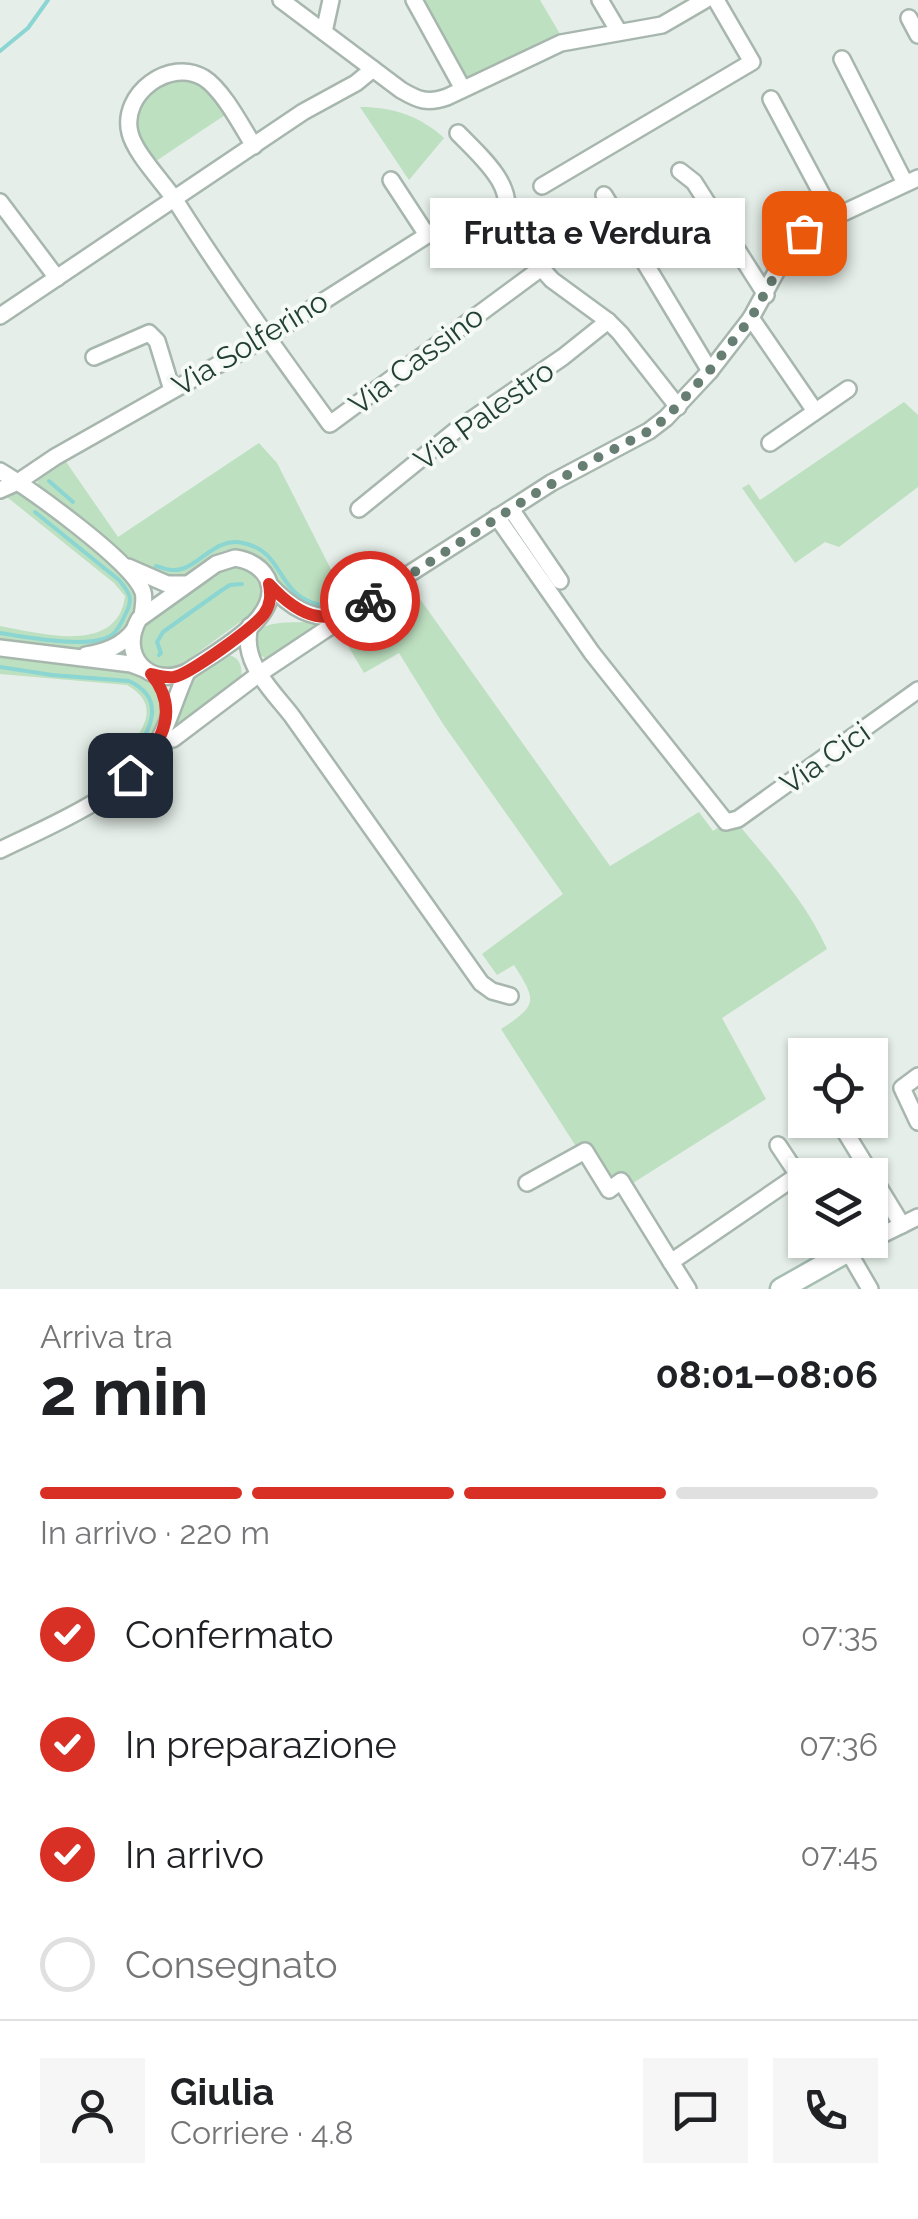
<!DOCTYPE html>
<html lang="it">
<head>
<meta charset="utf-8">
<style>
  :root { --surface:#fff; --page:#f6f6f6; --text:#202124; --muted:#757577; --line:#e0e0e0; --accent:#d93025 }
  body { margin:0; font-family:Raleway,sans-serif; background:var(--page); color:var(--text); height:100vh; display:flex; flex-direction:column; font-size:38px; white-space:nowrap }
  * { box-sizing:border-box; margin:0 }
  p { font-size:32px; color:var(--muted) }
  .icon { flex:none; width:55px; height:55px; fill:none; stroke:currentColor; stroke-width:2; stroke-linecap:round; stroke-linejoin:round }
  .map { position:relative; height:1289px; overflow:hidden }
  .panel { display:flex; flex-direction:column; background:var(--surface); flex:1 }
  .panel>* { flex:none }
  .buttons { position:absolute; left:788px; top:1038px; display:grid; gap:20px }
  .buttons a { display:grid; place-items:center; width:100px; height:100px; border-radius:0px; background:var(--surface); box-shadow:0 2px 8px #0004; font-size:50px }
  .pin { position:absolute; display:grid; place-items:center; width:85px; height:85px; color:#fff; margin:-42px; border-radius:20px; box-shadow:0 5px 15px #0006 }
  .courier { position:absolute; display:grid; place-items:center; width:100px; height:100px; margin:-50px; border:8px solid #d93025; border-radius:50%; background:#fff; color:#222; box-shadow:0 2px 12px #0007 }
  .bubble { position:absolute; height:70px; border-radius:0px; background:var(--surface); box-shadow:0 2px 8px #0004; font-size:32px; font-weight:700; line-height:70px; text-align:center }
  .summary em { font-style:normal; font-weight:700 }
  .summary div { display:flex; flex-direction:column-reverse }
  .summary { display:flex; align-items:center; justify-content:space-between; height:170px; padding:0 40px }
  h1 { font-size:65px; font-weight:700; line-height:75px }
  .bar { display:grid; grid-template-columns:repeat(4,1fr); gap:15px 10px; align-content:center; height:120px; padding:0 40px }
  .bar i { height:12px; border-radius:8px; background:var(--line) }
  .bar .on { background:var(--accent) }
  .bar p { grid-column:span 4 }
  .line { display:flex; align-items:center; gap:25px; padding:0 40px; border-top:2px solid var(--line) }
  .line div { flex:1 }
  .round { display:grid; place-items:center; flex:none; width:105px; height:105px; border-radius:0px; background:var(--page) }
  ol { padding:0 40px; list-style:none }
  li { display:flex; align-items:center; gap:30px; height:110px }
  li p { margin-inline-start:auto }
  li .icon { padding:10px; border-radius:50%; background:var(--accent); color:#fff; stroke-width:4 }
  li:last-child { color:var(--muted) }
  li i { width:55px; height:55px; border:5px solid var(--line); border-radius:50% }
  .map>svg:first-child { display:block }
  .green { fill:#bde0c0 }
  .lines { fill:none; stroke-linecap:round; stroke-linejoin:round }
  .stream { stroke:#8bd5d2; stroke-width:4 }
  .street-casing { stroke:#a7b7ae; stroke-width:20 }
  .secondary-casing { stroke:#a5beb1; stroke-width:25 }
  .street { stroke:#fff; stroke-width:15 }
  .secondary { stroke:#fff; stroke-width:20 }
  .done { stroke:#677e72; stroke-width:10; stroke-dasharray:0 18 }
  .route { stroke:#d93025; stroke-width:12 }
  .labels { text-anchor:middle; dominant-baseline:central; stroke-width:8; stroke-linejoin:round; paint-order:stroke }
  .street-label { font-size:30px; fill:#234133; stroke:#f6faf7 }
</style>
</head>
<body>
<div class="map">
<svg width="918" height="1289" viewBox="0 0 918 1289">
  <rect width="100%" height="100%" fill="#e5eee8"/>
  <!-- green -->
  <g class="green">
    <path d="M419,0H540L560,34L466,80Z"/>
    <path d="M181,79C207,83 211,95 225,115L156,161C150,153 142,144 138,134C127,106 156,82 181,79Z"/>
    <path d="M360,107C393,107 420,116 444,138L409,180Z"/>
    <path d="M904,402L918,415V487L839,547L825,542L795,563L742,488L749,484L760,500Z"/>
    <path d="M259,443L277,463L350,607C340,608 329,612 319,611C312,611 285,595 280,589C268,574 270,557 245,551C212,542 201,574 176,579C150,583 63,503 38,485L37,476L62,456L118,537Z"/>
    <path d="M12,491C37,500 116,566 134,588C139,603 135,611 127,625C104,663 36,645 0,639V626C39,633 118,656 125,596L114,583L2,493Z"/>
    <path d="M238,567C259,574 266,591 255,611L178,667C149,673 133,651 146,625L203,583L216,577C220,568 229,567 238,567Z"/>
    <path d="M410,585L610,866L699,812L713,831L733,818C767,859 805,900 827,949L722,1018L766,1099L633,1183L626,1173L614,1180L589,1142L577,1148L501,1029C538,1005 537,1001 514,965L497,975L482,954L563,894L443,724L399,653L364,673L340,632Z"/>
    <path d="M302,622L323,624L273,657L265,658L254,651L253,634C267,621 284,623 302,622Z"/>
    <path d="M227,655C240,656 243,668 241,679L166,739C180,702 186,670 227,655Z"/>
    <path d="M0,656L44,663L123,669C174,680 165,725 139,758C132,766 123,773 115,780L105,768C129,748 172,710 127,685L0,674Z"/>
  </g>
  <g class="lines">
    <!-- stream -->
    <g class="stream">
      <path d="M0,51L28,28L48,0"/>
      <path d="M49,481L73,502"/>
      <path d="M156,566C161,567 166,570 172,570C197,572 213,536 243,543C288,552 273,598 326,606"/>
      <path d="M0,633C25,637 91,650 112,635C118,630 122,622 125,615C134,599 130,593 119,580L35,512"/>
      <path d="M159,655L161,653L157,642L163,632L222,590L230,585L242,584"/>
      <path d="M0,667L52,675L129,681C168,699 150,732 130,759"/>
    </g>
    <!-- street casing -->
    <g class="street-casing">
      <g id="street">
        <path d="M281,0L401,90C418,100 427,104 447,97L561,43L662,25L705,0"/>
        <path d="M414,0L463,89"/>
        <path d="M600,0L619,32"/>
        <path d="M909,18L918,35"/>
        <path d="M324,32L331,0"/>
        <path d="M842,59L905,183"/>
        <path d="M771,99L834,217"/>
        <path d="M458,133C481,157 521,189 502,225"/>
        <path d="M254,146C242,127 223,90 204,78C170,57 120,94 130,133C135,154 165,184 177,203C225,279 277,351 330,424L540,269"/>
        <path d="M680,171L694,182L766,295"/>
        <path d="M391,180L427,235"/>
        <path d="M542,186L752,62L716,0"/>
        <path d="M604,195L710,371"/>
        <path d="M0,202L57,278"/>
        <path d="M0,316L303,112L356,83L373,69"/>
        <path d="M751,318L815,411"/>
        <path d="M94,357L149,333L157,341L172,390"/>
        <path d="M770,443L848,389"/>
        <path d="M0,471C30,489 133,562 143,592C145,598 143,609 142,616"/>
        <path d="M0,490L18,482L55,457L267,337L454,218C472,212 486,213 502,225L552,280L608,321L620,333L678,407"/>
        <path d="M359,509L455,431L563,357L608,321"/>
        <path d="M511,509L560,581"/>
        <path d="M497,517L592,653L726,822L738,819L918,690"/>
        <path d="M235,558C248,560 260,565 267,578C286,617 214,653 187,672C149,689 118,655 139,619L216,564Z"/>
        <path d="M128,567L167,584H186"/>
        <path d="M269,584C290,607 312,622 345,615L551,483L649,431L666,418L710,371L751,318L781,263L796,241L815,226L918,178"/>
        <path d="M250,626C240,662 272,690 292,716L481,983L492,991L510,996"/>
        <path d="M0,648L131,664L144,669"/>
        <path d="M86,655C105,652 122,646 134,630"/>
        <path d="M173,739L259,674L328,628"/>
        <path d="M0,850C49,826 120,798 152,752C168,728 175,698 187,672"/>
        <path d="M804,1064L805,1066"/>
        <path d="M918,1076L902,1088L918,1122"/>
        <path d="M838,1120L902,1225"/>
        <path d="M778,1145L798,1175"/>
        <path d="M527,1183L585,1151L609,1190L621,1181L671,1262"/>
        <path d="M843,1254L918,1217"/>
        <path d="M843,1254L852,1258L870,1289"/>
        <path d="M688,1289L671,1262L798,1175L805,1188"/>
      </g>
    </g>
    <!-- secondary casing -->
    <g class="secondary-casing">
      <path id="secondary" d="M781,1289L843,1254"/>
    </g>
    <!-- street -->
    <use href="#street" class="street"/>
    <!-- secondary -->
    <use href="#secondary" class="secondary"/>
  </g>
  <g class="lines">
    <!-- done -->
    <path class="done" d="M370,601L531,496L595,459L649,431L666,418L710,370L751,318L788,252L804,233"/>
    <!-- route -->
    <path class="route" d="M130,775C160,747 182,711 151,674C159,676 166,678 174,677C190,674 254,627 264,614C271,604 271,595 269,584C301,619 328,628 370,601"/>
  </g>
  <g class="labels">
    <!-- street labels -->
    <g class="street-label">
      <text transform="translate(250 343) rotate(-31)">Via Solferino</text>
      <text transform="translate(416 360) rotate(-37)">Via Cassino</text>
      <text transform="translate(484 415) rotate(-36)">Via Palestro</text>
      <text transform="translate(825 758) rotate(-35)">Via Cici</text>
    </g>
  </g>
</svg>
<div class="buttons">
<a><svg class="icon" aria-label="locate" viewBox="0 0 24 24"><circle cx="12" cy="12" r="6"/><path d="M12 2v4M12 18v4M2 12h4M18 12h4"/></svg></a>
<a><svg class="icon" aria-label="layers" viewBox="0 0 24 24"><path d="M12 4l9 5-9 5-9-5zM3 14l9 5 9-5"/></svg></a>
</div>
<div class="pin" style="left:804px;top:233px;background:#ea580c"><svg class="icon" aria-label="bag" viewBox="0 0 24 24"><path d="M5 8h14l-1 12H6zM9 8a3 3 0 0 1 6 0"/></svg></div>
<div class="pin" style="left:130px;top:775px;background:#1f2937"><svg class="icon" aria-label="home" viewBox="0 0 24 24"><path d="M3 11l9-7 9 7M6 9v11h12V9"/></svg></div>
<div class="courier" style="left:370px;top:601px"><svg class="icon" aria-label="bike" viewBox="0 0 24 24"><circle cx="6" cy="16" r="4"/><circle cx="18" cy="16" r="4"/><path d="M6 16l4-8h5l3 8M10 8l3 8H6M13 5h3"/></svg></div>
<div class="bubble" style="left:430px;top:198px;width:315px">Frutta e Verdura</div>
</div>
<section class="panel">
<div class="summary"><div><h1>2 min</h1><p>Arriva tra</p></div><em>08:01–08:06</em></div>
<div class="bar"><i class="on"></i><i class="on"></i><i class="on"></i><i></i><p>In arrivo · 220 m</p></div>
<ol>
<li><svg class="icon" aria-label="check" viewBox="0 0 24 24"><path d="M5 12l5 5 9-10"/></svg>Confermato<p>07:35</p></li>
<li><svg class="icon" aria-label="check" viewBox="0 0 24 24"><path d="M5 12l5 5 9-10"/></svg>In preparazione<p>07:36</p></li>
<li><svg class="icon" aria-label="check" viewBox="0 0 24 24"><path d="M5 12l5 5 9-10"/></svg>In arrivo<p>07:45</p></li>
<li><i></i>Consegnato</li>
</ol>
<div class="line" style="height:180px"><a class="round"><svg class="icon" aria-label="person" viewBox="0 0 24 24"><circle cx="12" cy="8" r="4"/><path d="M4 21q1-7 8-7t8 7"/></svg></a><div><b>Giulia</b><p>Corriere · 4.8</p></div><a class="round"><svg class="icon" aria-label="chat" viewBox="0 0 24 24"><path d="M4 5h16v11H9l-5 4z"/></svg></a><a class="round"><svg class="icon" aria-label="phone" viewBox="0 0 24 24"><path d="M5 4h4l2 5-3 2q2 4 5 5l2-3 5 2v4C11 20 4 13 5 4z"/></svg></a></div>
</section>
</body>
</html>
